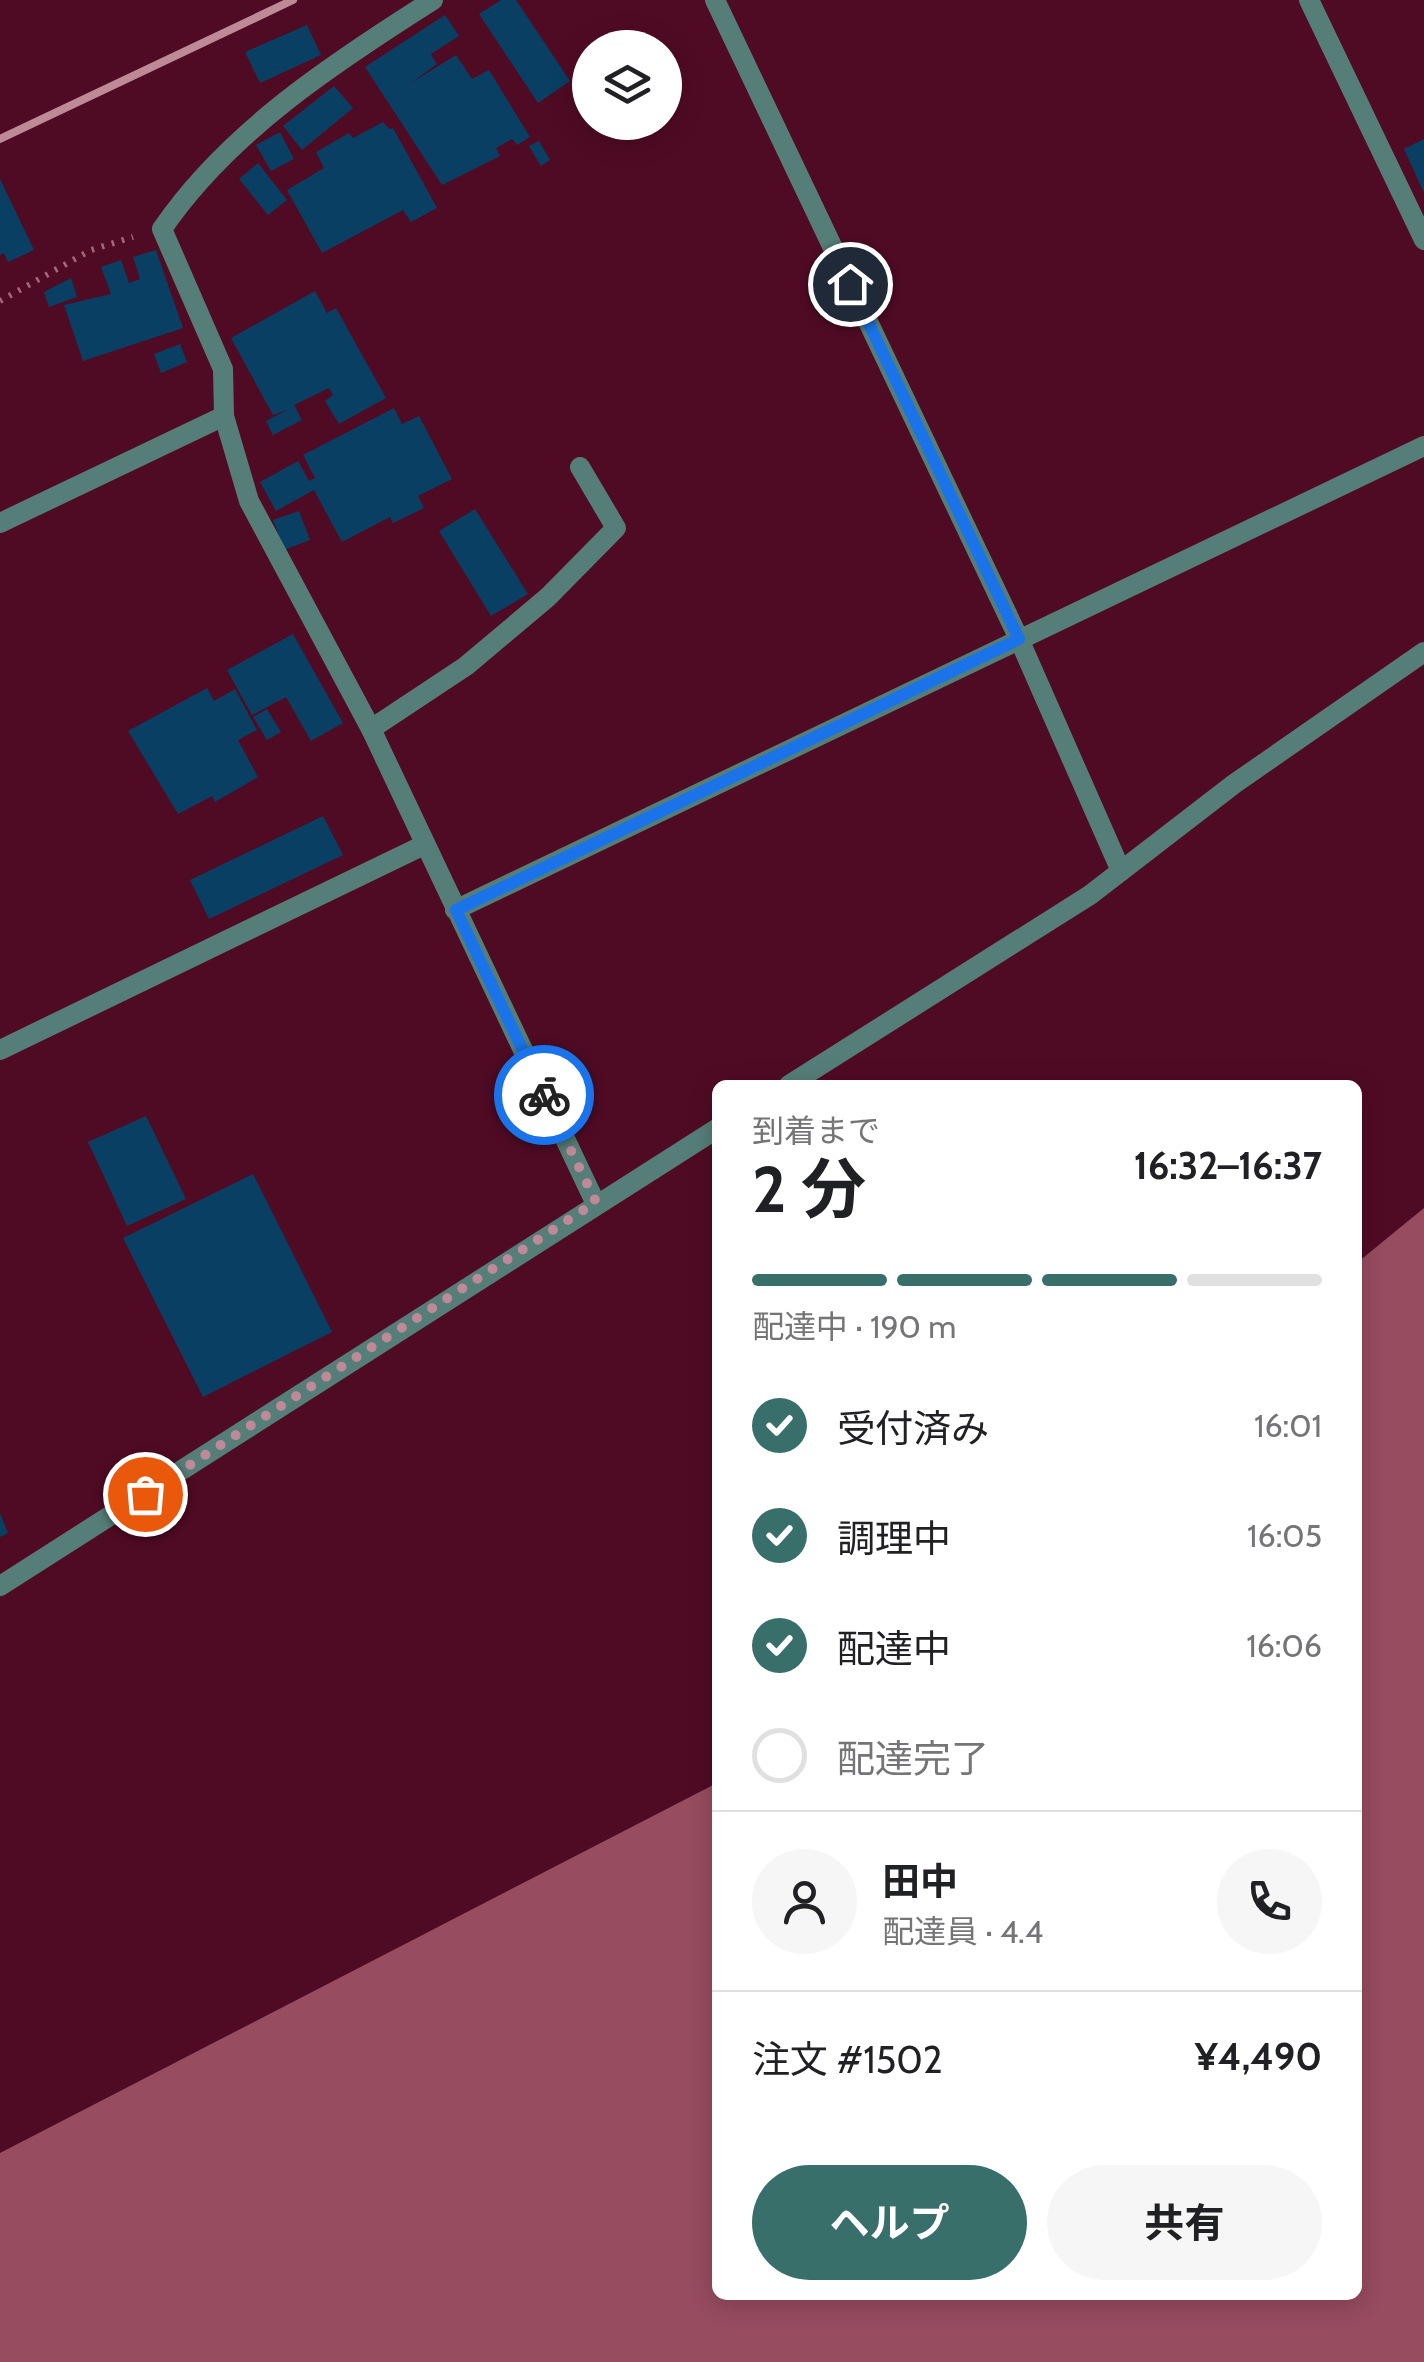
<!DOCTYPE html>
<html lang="ja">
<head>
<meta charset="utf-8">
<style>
  :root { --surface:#fff; --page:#f6f6f6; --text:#202124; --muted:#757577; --line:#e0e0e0; --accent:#396f6a }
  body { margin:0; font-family:Cabin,"Noto Sans JP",sans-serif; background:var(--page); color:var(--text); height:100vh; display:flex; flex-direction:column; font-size:38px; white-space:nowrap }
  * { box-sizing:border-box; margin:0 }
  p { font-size:32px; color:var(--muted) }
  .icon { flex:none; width:55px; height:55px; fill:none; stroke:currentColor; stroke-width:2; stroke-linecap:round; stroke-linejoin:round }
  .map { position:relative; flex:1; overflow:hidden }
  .panel { position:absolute; left:712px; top:1080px; width:650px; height:1220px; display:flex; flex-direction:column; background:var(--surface); border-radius:15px; box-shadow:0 5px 25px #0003 }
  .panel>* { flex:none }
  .buttons { position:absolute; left:572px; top:30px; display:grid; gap:20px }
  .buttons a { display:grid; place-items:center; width:110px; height:110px; border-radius:50%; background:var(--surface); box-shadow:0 5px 25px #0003; font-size:50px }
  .pin { position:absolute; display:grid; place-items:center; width:85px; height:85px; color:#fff; margin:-42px; border:5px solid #fff; border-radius:50%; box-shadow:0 2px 10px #0007 }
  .courier { position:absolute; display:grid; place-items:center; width:100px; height:100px; margin:-50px; border:8px solid #1a73e8; border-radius:50%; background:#fff; color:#222; box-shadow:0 2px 12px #0007 }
  .summary em { font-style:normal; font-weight:700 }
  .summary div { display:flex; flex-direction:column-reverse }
  .summary { display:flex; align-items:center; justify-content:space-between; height:170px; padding:0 40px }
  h1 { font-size:65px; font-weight:700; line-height:75px }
  .bar { display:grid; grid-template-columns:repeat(4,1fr); gap:15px 10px; align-content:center; height:120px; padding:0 40px }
  .bar i { height:12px; border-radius:8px; background:var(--line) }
  .bar .current { background:var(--accent) }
  .bar p { grid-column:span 4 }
  .line { display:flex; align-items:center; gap:25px; padding:0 40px; border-top:2px solid var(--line) }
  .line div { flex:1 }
  .round { display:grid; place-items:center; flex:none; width:105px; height:105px; border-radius:52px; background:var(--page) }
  ol { padding:0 40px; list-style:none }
  li { display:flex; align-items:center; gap:30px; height:110px }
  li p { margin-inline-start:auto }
  li .icon { padding:10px; border-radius:50%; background:var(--accent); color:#fff; stroke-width:4 }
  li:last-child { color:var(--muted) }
  li i { width:55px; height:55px; border:5px solid var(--line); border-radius:50% }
  .cta { display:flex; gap:20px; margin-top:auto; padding:20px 40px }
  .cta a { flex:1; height:115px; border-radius:60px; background:var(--accent); color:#fff; font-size:40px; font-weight:700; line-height:115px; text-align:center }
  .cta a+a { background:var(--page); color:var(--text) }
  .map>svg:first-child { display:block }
  .water { fill:#974c60 }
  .building { fill:#093f63 }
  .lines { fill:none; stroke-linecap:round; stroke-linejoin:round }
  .path { stroke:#a26a7b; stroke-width:6; stroke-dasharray:2.5 8; stroke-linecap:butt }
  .service { stroke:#567e78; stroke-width:20 }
  .minor { stroke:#567e78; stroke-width:20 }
  .rail { stroke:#be8a98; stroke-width:8 }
  .done { stroke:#be8998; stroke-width:10; stroke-dasharray:0 18 }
  .route { stroke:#1a73e8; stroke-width:12 }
</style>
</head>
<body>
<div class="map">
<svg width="1424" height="2362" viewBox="0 0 1424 2362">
  <rect width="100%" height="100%" fill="#500b24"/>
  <!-- water -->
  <path class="water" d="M1424,1208V2362H0V2153L717,1783L718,2295H1358V1262Z"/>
  <!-- building -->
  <g class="building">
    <path d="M501,0H516L570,81L538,103L479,14Z"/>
    <path d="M445,15L459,36L431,54L437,64L411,83L456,55L472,79L489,70L530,137L517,145L512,139L496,148L500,156L442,185L365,67Z"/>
    <path d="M307,25L321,55L260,83L245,52Z"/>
    <path d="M334,86L353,108L302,150L283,126Z"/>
    <path d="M383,122L389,129L393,128L437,208L411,222L403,210L322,253L287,190L324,168L316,152L349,133L353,138Z"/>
    <path d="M280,132L294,159L271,171L256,145Z"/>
    <path d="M1424,139V193L1404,149Z"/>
    <path d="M539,141L550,160L541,166L529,146Z"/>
    <path d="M258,163L287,200L268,215L239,179Z"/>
    <path d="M0,179L34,250L8,262L4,253L0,255Z"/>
    <path d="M156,250L183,328L83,361L64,305L111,294L101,267L121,260L129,283L140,279L133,257Z"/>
    <path d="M71,278L77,297L49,307L44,292Z"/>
    <path d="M315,291L327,313L336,308L386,398L339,424L325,401L333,395L329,388L294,405L302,420L273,435L266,421L287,410L273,415L231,338Z"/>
    <path d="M180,344L187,362L161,373L154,354Z"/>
    <path d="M394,408L402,424L419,416L452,479L418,496L424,508L393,523L390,517L342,542L314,490L276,511L260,482L298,461L309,481L315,478L303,455Z"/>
    <path d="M475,509L528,594L491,616L439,531Z"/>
    <path d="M299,511L310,540L284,550L273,520Z"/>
    <path d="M293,634L343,723L311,741L286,697L252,715L227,670Z"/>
    <path d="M207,688L214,701L235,689L257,730L238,740L258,777L215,802L212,796L178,814L128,731Z"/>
    <path d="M267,709L281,732L267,740L253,717Z"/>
    <path d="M323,816L343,855L209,919L190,880Z"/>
    <path d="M146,1116L186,1199L127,1226L88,1142Z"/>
    <path d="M253,1174L332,1332L203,1397L123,1238Z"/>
    <path d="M0,1513L8,1533L0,1537Z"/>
  </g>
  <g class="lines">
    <!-- path -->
    <path class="path" d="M0,301L91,250L133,237"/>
    <!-- service -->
    <path class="service" d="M371,729L466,666L548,597L616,528L580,467"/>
    <!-- minor -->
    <g class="minor">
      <path d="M433,0C335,62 228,132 162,229L223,369L224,416L249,501L371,729L595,1202"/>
      <path d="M715,0L1019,639L1121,871"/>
      <path d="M1309,0L1424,240"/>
      <path d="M0,523L224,416"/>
      <path d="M455,910L1424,446"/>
      <path d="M0,1050L424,845"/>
      <path d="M789,1085L1090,895L1234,784L1424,652"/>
      <path d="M0,1586L718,1128"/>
    </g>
    <!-- rail -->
    <path class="rail" d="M0,139L293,0"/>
  </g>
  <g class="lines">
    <!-- done -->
    <path class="done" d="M145,1494L596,1202L544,1095"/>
    <!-- route -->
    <path class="route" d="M544,1095L456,910L1019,639L850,284"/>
  </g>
</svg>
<div class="buttons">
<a><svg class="icon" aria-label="layers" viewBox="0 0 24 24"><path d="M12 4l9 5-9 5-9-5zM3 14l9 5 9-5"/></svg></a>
</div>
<div class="pin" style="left:145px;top:1494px;background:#ea580c"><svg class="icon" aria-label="bag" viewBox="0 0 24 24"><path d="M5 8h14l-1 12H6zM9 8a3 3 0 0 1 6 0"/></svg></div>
<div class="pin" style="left:850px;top:284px;background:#1f2937"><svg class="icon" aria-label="home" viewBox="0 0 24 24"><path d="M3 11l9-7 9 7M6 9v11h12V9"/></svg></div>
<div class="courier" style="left:544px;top:1095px"><svg class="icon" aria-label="bike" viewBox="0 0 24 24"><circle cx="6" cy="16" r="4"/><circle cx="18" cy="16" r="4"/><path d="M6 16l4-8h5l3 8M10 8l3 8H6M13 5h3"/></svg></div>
<section class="panel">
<div class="summary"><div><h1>2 分</h1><p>到着まで</p></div><em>16:32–16:37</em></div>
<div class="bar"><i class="current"></i><i class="current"></i><i class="current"></i><i></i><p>配達中 · 190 m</p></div>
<ol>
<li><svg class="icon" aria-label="check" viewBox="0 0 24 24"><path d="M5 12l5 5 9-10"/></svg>受付済み<p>16:01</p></li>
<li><svg class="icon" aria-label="check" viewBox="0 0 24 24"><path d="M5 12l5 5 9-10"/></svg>調理中<p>16:05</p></li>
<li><svg class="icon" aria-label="check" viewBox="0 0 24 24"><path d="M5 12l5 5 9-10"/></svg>配達中<p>16:06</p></li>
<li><i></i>配達完了</li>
</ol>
<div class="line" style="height:180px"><a class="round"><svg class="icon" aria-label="person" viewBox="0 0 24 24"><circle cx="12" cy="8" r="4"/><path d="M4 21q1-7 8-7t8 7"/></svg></a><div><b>田中</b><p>配達員 · 4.4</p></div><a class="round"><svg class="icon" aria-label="phone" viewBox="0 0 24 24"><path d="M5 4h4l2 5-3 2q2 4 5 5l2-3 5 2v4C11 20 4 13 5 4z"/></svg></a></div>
<div class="line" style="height:130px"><div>注文 #1502</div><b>¥4,490</b></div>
<div class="cta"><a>ヘルプ</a><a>共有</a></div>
</section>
</div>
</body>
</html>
